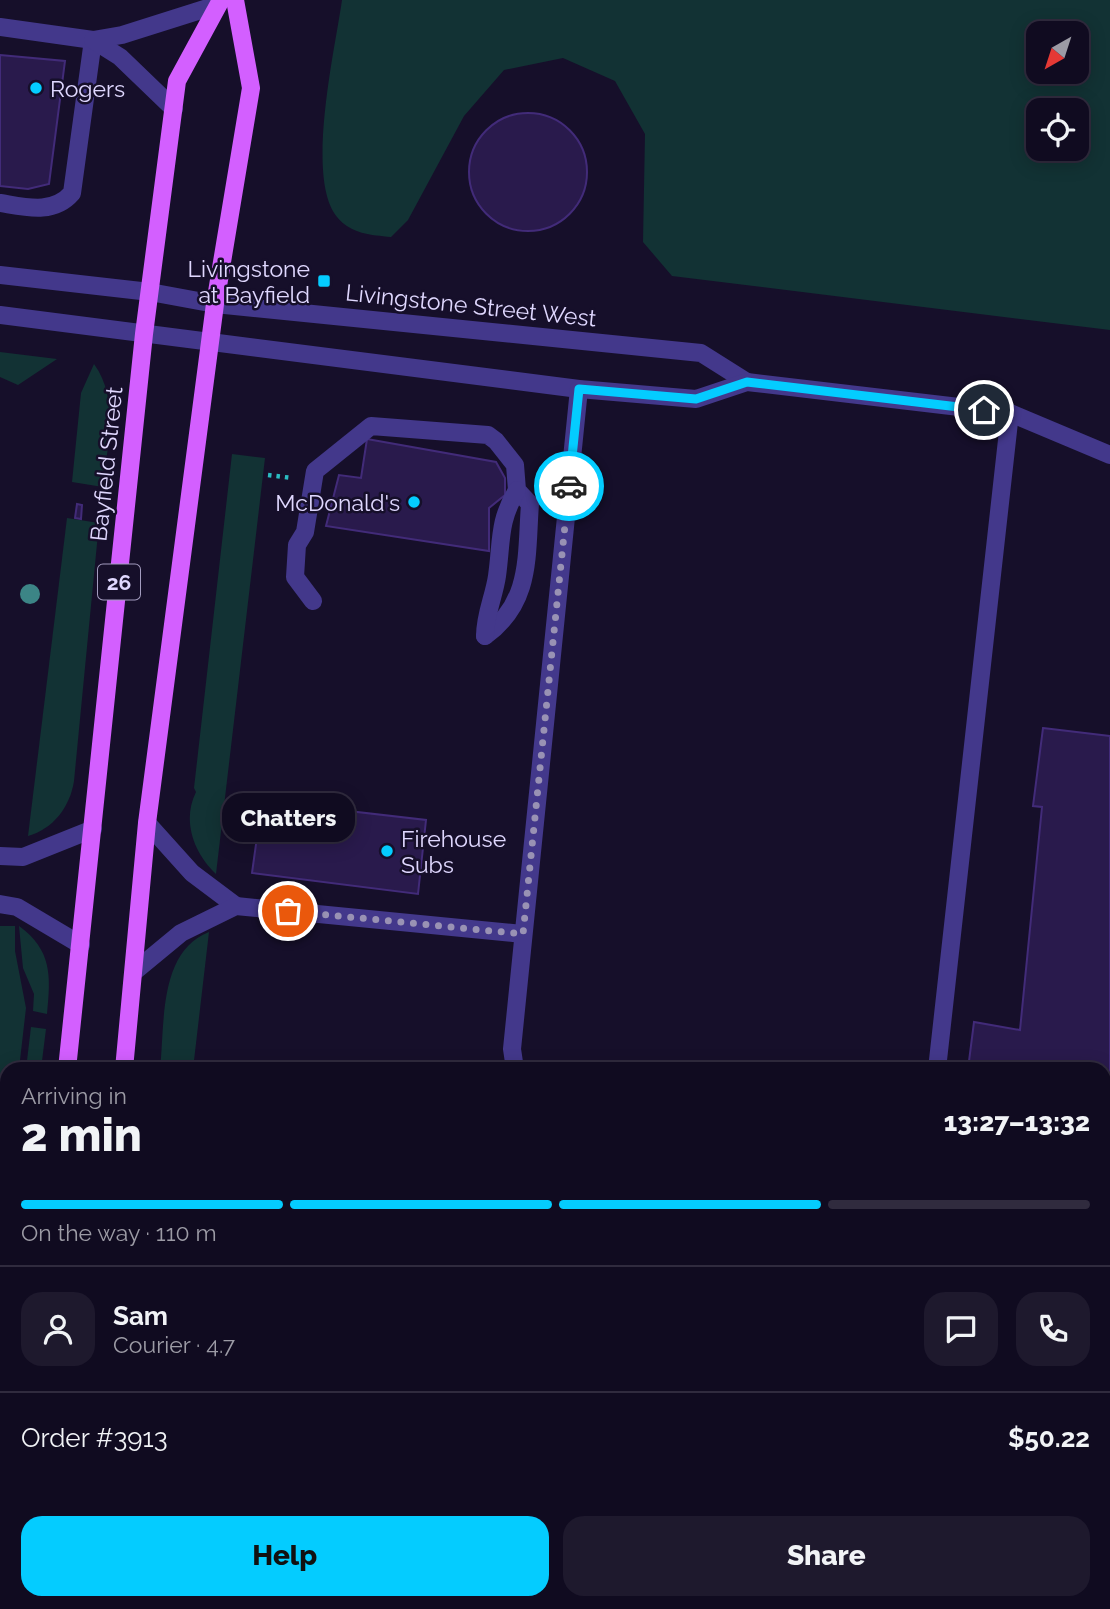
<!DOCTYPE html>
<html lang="en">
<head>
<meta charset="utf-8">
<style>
  :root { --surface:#100b20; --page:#1e192d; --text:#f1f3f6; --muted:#9c9ba5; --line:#302b3e; --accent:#04ccff }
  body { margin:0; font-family:Raleway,sans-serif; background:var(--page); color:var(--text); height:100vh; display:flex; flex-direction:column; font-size:26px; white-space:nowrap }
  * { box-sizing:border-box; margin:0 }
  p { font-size:23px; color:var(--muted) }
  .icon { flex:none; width:38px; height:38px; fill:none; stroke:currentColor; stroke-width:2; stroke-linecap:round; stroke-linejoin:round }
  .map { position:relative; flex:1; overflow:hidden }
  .drawer { position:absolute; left:0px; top:1062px; width:1111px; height:548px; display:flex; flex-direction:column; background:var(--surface); border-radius:21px 21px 0 0; box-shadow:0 4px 18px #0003,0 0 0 2px var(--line) }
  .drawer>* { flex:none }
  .needle { width:46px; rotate:219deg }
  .fabs { position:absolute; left:1026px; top:21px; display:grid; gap:14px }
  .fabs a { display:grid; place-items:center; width:63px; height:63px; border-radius:14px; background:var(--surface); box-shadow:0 4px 18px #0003,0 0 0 2px var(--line); font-size:35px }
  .pin { position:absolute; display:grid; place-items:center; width:60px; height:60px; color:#fff; margin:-30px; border:4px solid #fff; border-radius:50%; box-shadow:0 2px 7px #0007 }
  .courier { position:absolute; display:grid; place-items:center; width:70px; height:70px; margin:-35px; border:5px solid #04ccff; border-radius:50%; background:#fff; color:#222; box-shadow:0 2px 9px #0007 }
  .bubble { position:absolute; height:49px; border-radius:21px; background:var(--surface); box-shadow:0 4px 18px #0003,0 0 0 2px var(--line); font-size:23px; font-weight:800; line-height:49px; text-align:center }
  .summary em { font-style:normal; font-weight:800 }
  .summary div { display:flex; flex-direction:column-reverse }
  .summary { display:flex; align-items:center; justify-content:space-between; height:119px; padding:0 21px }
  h1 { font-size:46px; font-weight:800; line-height:52px }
  .bar { display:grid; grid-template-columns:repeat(4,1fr); gap:10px 7px; align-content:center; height:84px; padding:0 21px }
  .bar i { height:9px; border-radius:5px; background:var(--line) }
  .bar .selected { background:var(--accent) }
  .bar p { grid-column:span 4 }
  .line { display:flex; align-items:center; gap:18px; padding:0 21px; border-top:2px solid var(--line) }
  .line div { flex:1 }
  .round { display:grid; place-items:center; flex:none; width:74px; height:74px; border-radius:21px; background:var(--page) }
  .action { display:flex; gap:14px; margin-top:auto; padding:14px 21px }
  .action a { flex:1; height:80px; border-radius:21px; background:var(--accent); color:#111; font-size:28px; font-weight:800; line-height:80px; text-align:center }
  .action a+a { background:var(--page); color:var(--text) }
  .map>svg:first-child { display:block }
  .green { fill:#123234; fill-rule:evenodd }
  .building { fill:#291a4c; stroke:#422b79; stroke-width:2 }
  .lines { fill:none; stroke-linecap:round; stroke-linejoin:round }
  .path { stroke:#2abbc1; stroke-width:4.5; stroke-dasharray:3.5 5; stroke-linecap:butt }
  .minor { stroke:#43388b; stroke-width:18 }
  .major { stroke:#d35fff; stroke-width:18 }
  .tree { fill:#3c8586 }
  .done { stroke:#9992b4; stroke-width:7; stroke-dasharray:0 12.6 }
  .route { stroke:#04ccff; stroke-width:9 }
  .poi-dot { fill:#04ccff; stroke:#160f2a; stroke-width:2.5 }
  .labels { text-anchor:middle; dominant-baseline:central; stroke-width:5; stroke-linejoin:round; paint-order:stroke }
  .shield { fill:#160f2a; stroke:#a39cbf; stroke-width:2 }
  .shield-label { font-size:21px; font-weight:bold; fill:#e0d8ff }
  .poi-label { font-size:23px; fill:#e0d8ff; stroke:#160f2a; text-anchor:start }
  .street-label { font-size:23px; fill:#e0d8ff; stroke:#160f2a }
</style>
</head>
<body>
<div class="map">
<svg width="1110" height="1609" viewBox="0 0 1110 1609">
  <rect width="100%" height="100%" fill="#160f2a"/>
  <!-- green -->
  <g class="green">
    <path d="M342,0H1110V330L672,276L643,242L645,134L615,81L563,58L504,70L464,116L408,220L391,237C371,235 351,234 337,217C305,178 335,50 342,0ZM1038,33H1076V72H1038ZM1038,110H1076V149H1038Z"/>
    <path d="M0,352L57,359L18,385L0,377Z"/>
    <path d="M94,364C120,400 107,446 103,487L72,482L81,393Z"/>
    <path d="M232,454L265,458L216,874C193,852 182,820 196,792L194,788Z"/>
    <path d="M67,518L99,523L74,781C70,807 53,829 28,836Z"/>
    <path d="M0,926H15V951L26,1008L19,1069H7V1172L0,1233Z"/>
    <path d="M19,926C52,950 51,976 47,1014L33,1011L34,994L23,968Z"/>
    <path d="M209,932L193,1069H160C165,1025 158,952 209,932Z"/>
    <path d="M31,1027L46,1029L41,1069H26Z"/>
    <path d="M7,1221V1354L0,1413V1278Z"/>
  </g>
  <!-- building -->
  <g class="building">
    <path d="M0,55L65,61L49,184L28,189L0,186Z"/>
    <circle cx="528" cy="172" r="59"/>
    <path d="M367,439L496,462L505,478V495L489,508V551L326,526L339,475L361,478Z"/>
    <path d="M77,504L82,505L81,519L75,518Z"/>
    <path d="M1043,728L1110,736V1497L1104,1496V1069H968L974,1022L1020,1030L1042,807L1033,806Z"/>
    <path d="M262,801L426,820L418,894L252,873Z"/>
    <path d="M1104,1519H1110V1609H1032L1033,1603H1104Z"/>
    <path d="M192,1603H277L276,1609H191Z"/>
    <path d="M382,1603H472L471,1609H381Z"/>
  </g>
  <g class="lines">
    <!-- path -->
    <path class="path" d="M268,475L292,478"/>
    <!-- minor -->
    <g class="minor">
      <path d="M0,27L93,40L72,193C53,215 25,207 0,203"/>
      <path d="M174,109L120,57L93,40L122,35L217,5"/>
      <path d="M0,275L150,292L215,304L701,353L747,382"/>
      <path d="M0,315L579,389L696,399L747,382L1010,413L1110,455"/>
      <path d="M313,601L295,577L297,545L305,532L315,471L371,426L488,435L496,441L515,465L517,490L530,504C526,556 532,602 485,636"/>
      <path d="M485,636C485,614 494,597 497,576C502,541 498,522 517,490"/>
      <path d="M147,823L192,873L236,906"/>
      <path d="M0,856L23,857L93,829"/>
      <path d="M0,904L17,907L81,945"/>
      <path d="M135,971L181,933L236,906L523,934"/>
      <path d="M515,1069L512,1049L579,389"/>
      <path d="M937,1069L1010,413"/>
      <path d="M0,1451H7"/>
      <path d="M0,1506L7,1508"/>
      <path d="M1004,1603V1609"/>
      <path d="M498,1609V1603"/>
    </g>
    <!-- major -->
    <g class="major">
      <path d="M67,1069L144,334L177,81L221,0"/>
      <path d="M124,1069L147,823L215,304L251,88L235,0"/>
      <path d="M40,1609V1603"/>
    </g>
  </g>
  <!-- trees -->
  <circle class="tree" cx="30" cy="594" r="10"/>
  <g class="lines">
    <!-- done -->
    <path class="done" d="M288,911L523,934L569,486"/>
    <!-- route -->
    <path class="route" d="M569,486L579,389L696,399L747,382L984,410"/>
  </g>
  <!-- markers -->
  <g class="poi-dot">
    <circle cx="36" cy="88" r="7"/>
    <rect x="317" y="274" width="14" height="14" rx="3.5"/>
    <circle cx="414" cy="502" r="7"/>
    <circle cx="387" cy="851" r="7"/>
  </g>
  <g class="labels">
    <!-- shield labels -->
    <rect class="shield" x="98" y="564.5" width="42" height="35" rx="5"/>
    <g class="shield-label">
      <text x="119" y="582">26</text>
    </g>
    <!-- poi labels -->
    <g class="poi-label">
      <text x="50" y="88">Rogers</text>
      <text x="310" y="268" text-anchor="end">Livingstone<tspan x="310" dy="26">at Bayfield</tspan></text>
      <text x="400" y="502" text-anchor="end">McDonald's</text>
      <text x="401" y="838">Firehouse<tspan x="401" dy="26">Subs</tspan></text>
    </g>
    <!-- street labels -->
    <g class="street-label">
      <text transform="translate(471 305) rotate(6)">Livingstone Street West</text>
      <text transform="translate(106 464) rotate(-84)">Bayfield Street</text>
    </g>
  </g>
</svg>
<div class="fabs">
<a><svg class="needle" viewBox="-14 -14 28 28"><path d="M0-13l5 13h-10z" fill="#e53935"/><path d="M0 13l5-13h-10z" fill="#9c9ba5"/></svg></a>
<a><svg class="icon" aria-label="locate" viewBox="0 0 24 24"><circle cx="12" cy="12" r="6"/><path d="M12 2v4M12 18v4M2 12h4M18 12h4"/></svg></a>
</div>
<div class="pin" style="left:288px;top:911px;background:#ea580c"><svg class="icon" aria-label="bag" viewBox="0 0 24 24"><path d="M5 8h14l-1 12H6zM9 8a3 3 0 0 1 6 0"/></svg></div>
<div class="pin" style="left:984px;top:410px;background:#1f2937"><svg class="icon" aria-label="home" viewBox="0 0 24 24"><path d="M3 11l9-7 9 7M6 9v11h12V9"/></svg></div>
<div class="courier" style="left:569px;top:486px"><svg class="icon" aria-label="car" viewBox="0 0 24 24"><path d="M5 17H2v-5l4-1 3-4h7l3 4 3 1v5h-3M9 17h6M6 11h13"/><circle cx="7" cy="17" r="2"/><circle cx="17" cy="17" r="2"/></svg></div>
<div class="bubble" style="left:222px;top:793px;width:133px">Chatters</div>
<section class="drawer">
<div class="summary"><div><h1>2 min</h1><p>Arriving in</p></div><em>13:27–13:32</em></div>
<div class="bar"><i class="selected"></i><i class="selected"></i><i class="selected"></i><i></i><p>On the way · 110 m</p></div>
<div class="line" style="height:126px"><a class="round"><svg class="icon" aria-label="person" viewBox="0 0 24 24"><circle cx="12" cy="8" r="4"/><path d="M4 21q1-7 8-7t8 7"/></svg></a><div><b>Sam</b><p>Courier · 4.7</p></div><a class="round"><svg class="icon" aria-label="chat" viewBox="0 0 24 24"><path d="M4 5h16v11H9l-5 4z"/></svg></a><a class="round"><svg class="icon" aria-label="phone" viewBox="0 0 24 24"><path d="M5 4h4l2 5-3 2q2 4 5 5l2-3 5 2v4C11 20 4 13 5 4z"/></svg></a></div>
<div class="line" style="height:91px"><div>Order #3913</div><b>$50.22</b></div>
<div class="action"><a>Help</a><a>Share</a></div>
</section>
</div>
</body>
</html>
